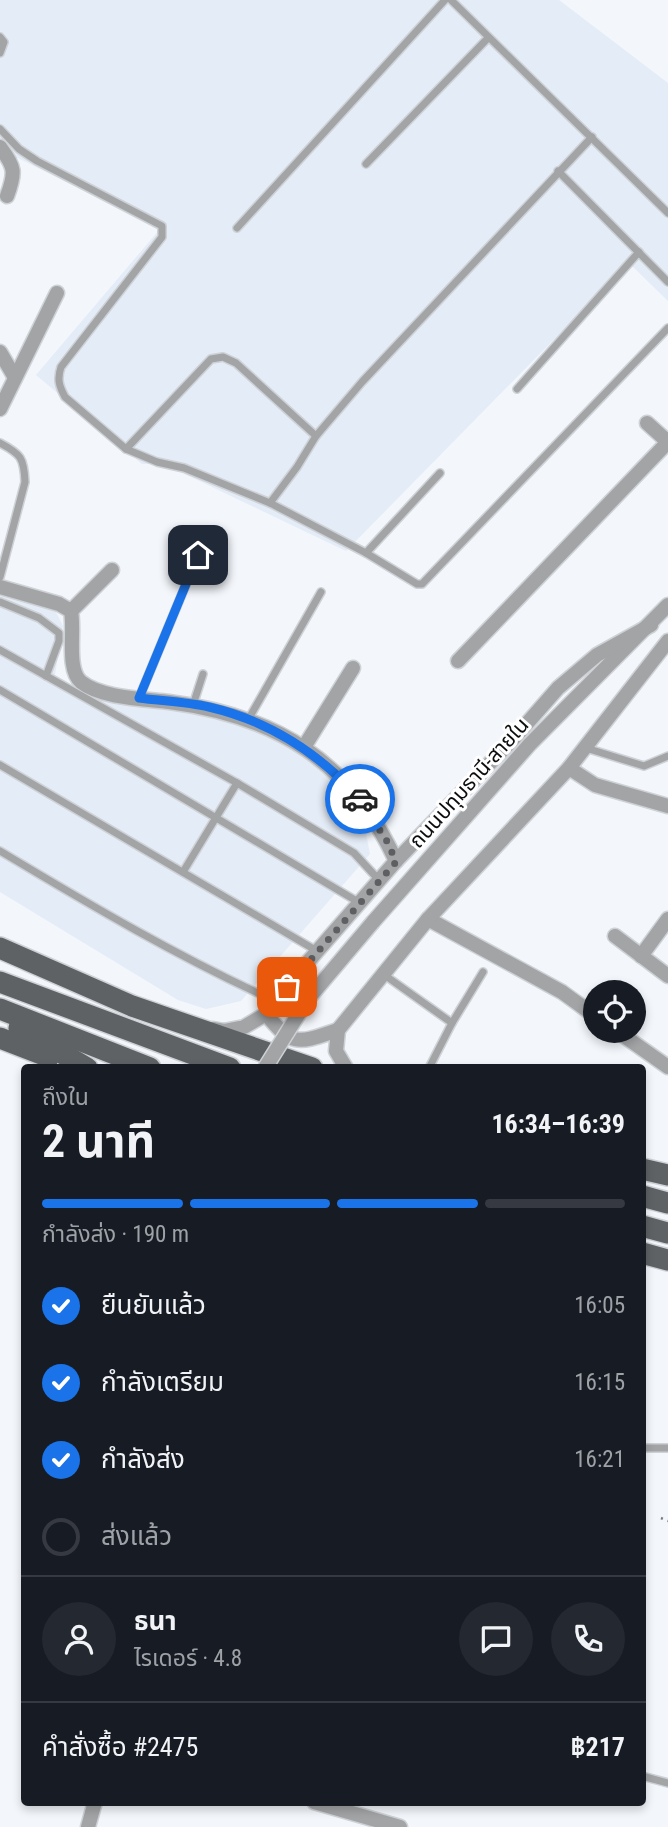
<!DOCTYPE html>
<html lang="th">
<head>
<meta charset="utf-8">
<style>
  :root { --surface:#171b24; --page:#242831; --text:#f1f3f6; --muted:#9ea1a6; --line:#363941; --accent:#1a73e8 }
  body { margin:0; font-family:"Roboto Condensed","Noto Sans Thai",sans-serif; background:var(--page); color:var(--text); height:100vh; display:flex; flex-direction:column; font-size:26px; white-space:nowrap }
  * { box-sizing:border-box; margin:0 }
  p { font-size:23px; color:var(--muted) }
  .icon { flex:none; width:38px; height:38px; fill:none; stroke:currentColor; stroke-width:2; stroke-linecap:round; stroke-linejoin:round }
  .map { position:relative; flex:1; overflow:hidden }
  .sheet { position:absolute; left:21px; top:1064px; width:625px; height:742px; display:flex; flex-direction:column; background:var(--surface); border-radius:7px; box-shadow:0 4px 10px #0003 }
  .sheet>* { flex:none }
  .buttons { position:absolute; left:583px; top:980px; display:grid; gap:14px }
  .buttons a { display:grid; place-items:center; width:63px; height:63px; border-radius:50%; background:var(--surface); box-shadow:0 4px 10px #0003; font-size:35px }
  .pin { position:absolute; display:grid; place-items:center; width:60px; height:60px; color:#fff; margin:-30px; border-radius:14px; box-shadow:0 4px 10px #0006 }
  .courier { position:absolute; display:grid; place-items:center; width:70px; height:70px; margin:-35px; border:5px solid #1a73e8; border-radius:50%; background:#fff; color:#222; box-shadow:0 2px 9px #0007 }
  .head em { font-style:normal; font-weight:700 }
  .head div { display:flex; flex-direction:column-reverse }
  .head { display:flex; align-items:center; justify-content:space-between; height:119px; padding:0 21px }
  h1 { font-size:46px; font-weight:700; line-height:52px }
  .bar { display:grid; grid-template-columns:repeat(4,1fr); gap:10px 7px; align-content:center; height:84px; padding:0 21px }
  .bar i { height:9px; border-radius:5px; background:var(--line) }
  .bar .current { background:var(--accent) }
  .bar p { grid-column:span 4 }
  .line { display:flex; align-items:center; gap:18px; padding:0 21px; border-top:2px solid var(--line) }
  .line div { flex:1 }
  .round { display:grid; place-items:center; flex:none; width:74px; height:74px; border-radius:37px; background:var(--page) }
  ol { padding:0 21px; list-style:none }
  li { display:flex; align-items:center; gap:21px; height:77px }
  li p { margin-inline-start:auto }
  li .icon { padding:7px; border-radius:50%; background:var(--accent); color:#fff; stroke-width:4 }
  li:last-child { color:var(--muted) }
  li i { width:38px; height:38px; border:4px solid var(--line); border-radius:50% }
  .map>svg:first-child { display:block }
  .built { fill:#e4ecf7 }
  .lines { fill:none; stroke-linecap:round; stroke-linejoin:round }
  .lane-casing { stroke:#ced1d5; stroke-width:10 }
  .street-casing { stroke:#ced1d5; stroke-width:17 }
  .primary-casing { stroke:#ced1d5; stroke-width:24 }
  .path { stroke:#787a7d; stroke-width:2.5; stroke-dasharray:2 5; stroke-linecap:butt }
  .lane { stroke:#a3a4a6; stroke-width:7 }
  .street { stroke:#a3a4a6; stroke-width:14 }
  .primary { stroke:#5f6265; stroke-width:21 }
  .street-bridge-casing { stroke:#ced1d5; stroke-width:17; stroke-linecap:butt }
  .street-bridge { stroke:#a3a4a6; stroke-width:14 }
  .done { stroke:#5d5f62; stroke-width:7; stroke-dasharray:0 12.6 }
  .route { stroke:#1a73e8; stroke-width:9 }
  .labels { text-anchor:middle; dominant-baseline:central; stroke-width:6; stroke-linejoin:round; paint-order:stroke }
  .street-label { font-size:21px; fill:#0c0d0f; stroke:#fff }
</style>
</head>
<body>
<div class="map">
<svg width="668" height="1827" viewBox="0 0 668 1827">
  <rect width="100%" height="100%" fill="#f3f6fb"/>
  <!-- built -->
  <g class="built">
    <path d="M0,0H559L668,83V301L629,263L346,551L164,464H142L36,375L160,229L6,152L0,144Z"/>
    <path d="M0,593L56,612L63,626L55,675L83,691L227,718L293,748L321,768L361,808L370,854L241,1001L206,1009L178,1000L0,892Z"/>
  </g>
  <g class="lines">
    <!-- lane casing -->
    <g class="lane-casing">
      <g id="lane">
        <path d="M451,0L668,213"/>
        <path d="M0,37L4,42L0,53"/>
        <path d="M0,129L19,149L37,161L162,226V237L61,367C57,379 59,386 65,397L126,449"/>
        <path d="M366,164L488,38"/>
        <path d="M558,171L668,282"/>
        <path d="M237,228L445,0"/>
        <path d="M517,389L639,252"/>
        <path d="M316,436L236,363L223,357L211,359L126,449L157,462L184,468L270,503L366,553L440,473"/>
        <path d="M0,443C21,454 24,458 25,482L0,577"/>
        <path d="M270,503L297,467L316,436L362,382L592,137"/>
        <path d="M366,553L417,584H422L668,328"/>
        <path d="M0,602L39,618L59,633V641L46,676"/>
        <path d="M0,650L237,783L354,853L379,880"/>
        <path d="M0,690L360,903"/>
        <path d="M139,698L208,531"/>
        <path d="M193,705L203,674"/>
        <path d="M248,720L321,592"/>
        <path d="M586,748L644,766L668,756"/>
        <path d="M0,765L317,951"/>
        <path d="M0,851C90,905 180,958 275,1001"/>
        <path d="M183,872L237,783"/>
        <path d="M383,974L452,1023"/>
        <path d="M429,1068L452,1023L483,972"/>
        <path d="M642,1448H668"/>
        <path d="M642,1776L668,1783"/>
      </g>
    </g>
    <!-- street casing -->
    <g class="street-casing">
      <g id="street">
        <path d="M0,147C15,167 16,172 7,196"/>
        <path d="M0,352L14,376"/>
        <path d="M0,409L57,293"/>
        <path d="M647,423L668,442"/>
        <path d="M0,587L59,604L71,611C75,631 66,669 81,682C101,698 144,699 169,702C277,716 350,761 396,861"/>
        <path d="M71,611L112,570"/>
        <path d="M458,661L668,442"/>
        <path d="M304,747L353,668"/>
        <path d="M569,768L595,785L668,806"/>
        <path d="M428,919L562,992L595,1016"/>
        <path d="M373,922L530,744L668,605"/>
        <path d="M615,936L668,976"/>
        <path d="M641,956L668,919"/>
        <path d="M266,1014C293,1048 299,1043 338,1030"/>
        <path d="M213,1029L224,1031L244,1027L266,1014L299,972L396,861L516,736L558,688L597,655L651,625"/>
        <path d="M617,1031L668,1067"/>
        <path d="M346,1068L336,1051L338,1030L428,919L569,768L668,641"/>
        <path d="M314,1802L400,1827"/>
        <path d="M88,1827L95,1802"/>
      </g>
    </g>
    <!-- primary casing -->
    <g class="primary-casing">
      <g id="primary">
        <path d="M0,948L132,1006L312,1068"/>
        <path d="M0,982L230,1068"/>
        <path d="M0,1009L150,1068"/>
        <path d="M19,1028L87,1068"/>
        <path d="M0,1038L49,1057"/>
        <path d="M642,1169L668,1175"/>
        <path d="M642,1196L668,1203"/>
        <path d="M642,1226L668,1233"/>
        <path d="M642,1253L668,1260"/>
      </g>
    </g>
    <!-- path -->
    <path class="path" d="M661,1518L668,1521"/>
    <!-- lane -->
    <use href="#lane" class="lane"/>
    <!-- street -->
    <use href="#street" class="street"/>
    <!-- primary -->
    <use href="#primary" class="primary"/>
    <!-- street-bridge casing -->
    <g class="street-bridge-casing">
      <path id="street-bridge" d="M265,1068L308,999L373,922"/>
    </g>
    <!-- street-bridge -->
    <use href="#street-bridge" class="street-bridge"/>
  </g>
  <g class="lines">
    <!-- done -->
    <path class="done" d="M287,987L396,862L388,843L360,799"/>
    <!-- route -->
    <path class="route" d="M198,555L139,698C162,701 187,702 209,707C269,721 320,754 360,799"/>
  </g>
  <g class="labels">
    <!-- street labels -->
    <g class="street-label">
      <text transform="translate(469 783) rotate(-48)">ถนนปทุมธานี-สายใน</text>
    </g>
  </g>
</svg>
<div class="buttons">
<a><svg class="icon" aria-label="locate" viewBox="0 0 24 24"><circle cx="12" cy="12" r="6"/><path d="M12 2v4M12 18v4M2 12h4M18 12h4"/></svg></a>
</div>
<div class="pin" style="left:287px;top:987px;background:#ea580c"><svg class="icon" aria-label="bag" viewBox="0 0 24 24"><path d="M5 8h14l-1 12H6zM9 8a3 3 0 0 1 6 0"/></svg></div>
<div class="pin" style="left:198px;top:555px;background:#1f2937"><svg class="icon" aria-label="home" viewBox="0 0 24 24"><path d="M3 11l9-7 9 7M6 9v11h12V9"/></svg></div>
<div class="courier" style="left:360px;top:799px"><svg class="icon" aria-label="car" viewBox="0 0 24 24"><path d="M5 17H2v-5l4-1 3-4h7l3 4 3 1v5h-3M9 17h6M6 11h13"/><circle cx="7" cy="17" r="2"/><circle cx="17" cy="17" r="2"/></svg></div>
<section class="sheet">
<div class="head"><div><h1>2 นาที</h1><p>ถึงใน</p></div><em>16:34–16:39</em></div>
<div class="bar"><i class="current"></i><i class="current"></i><i class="current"></i><i></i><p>กำลังส่ง · 190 m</p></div>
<ol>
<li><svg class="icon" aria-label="check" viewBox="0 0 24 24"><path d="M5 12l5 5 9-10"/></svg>ยืนยันแล้ว<p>16:05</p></li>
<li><svg class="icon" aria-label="check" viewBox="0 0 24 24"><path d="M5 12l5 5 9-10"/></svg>กำลังเตรียม<p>16:15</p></li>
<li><svg class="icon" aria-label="check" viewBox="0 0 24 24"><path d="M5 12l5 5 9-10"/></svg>กำลังส่ง<p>16:21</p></li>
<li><i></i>ส่งแล้ว</li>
</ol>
<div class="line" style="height:126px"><a class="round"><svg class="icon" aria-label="person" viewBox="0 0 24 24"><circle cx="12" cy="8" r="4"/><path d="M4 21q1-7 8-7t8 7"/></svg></a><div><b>ธนา</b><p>ไรเดอร์ · 4.8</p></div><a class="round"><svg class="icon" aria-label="chat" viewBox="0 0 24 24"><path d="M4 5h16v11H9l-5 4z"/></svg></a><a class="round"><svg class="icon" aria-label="phone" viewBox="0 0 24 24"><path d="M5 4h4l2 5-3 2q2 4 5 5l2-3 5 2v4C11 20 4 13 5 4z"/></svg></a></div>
<div class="line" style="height:91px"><div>คำสั่งซื้อ #2475</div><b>฿217</b></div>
</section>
</div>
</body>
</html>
